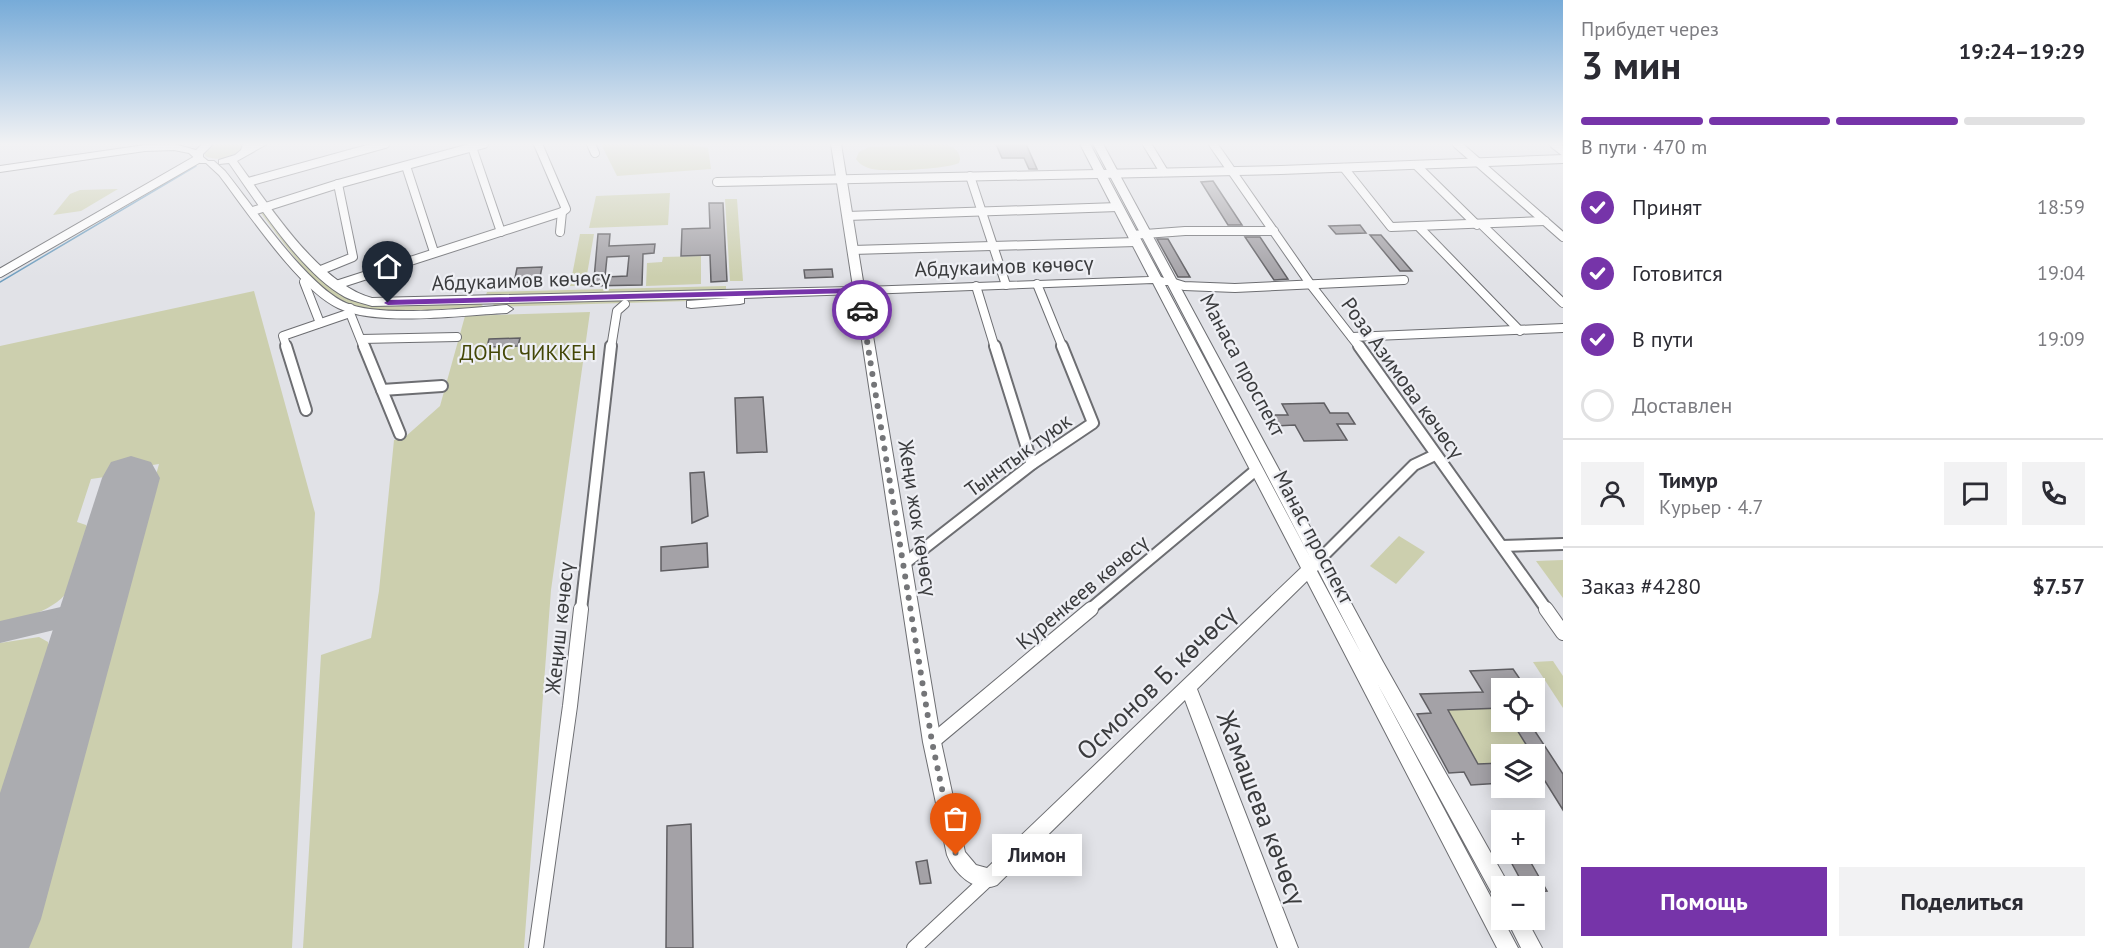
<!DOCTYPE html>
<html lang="ru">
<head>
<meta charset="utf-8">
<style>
  :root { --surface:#fff; --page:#f2f2f3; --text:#2b2b33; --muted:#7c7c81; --line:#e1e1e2; --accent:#7634a9 }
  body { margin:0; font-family:"PT Sans",sans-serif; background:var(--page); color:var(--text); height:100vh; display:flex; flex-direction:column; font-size:22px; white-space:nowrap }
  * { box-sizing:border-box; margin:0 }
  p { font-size:20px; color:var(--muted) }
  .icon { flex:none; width:33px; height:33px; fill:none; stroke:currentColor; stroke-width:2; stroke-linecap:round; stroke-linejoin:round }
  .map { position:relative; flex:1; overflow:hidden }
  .side { display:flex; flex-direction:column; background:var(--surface); width:540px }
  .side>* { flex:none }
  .fabs { position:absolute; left:1491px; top:678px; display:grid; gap:12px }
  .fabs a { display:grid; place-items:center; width:54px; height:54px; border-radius:0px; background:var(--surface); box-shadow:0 3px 15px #0003; font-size:30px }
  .pin { position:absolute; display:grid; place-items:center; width:51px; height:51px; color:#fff; margin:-62px -26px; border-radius:50% 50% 50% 0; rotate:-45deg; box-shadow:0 0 6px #0007 }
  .pin .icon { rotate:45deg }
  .courier { position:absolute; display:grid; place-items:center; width:60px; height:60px; margin:-30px; border:4px solid #7634a9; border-radius:50%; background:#fff; color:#222; box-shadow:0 2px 8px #0007 }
  .bubble { position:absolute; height:42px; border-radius:0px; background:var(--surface); box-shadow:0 3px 15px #0003; font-size:20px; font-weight:800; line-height:42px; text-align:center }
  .headline em { font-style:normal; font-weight:800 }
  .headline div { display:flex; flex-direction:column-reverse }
  .headline { display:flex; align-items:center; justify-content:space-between; height:102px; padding:0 18px }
  h1 { font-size:39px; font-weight:800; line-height:45px }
  .bar { display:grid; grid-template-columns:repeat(4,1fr); gap:9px 6px; align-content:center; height:72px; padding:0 18px }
  .bar i { height:8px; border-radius:4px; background:var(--line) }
  .bar .current { background:var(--accent) }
  .bar p { grid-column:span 4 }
  .line { display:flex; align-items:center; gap:15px; padding:0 18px; border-top:2px solid var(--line) }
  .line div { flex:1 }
  .round { display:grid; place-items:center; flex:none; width:63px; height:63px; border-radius:0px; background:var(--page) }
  ol { padding:0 18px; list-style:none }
  li { display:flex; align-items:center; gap:18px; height:66px }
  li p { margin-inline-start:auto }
  li .icon { padding:6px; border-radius:50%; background:var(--accent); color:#fff; stroke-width:4 }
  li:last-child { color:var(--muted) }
  li i { width:33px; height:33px; border:3px solid var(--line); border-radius:50% }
  .button { display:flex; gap:12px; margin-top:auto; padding:12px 18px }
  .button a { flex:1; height:69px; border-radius:0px; background:var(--accent); color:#fff; font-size:24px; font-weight:800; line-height:69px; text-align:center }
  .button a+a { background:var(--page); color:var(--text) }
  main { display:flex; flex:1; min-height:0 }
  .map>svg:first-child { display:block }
  .green { fill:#cccfae }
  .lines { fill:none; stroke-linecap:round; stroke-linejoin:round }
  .stream { stroke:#6f9ebf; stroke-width:1.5 }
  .taxiway { fill:#abacb0; fill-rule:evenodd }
  .runway { fill:#abacb0; fill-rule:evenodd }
  .building { fill:#a4a2a7; stroke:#605f63; stroke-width:1.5; fill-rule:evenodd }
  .minor-far2-casing { stroke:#6d6e72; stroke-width:10 }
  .minor-far1-casing { stroke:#6d6e72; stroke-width:14 }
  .minor-casing { stroke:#6d6e72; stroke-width:16 }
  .major-casing { stroke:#6d6e72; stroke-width:2 }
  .minor-far2 { stroke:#fff; stroke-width:8 }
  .minor-far1 { stroke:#fff; stroke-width:10 }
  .minor { stroke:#fff; stroke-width:14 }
  .major { fill:#fff; fill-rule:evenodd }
  .route { fill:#7634a9 }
  .done { stroke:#747578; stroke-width:6; stroke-dasharray:0 10.8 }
  .labels { text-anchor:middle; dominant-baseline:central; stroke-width:4.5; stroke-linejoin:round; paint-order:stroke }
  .street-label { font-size:21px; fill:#3a3b3d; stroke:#eeeff4 }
  .park-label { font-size:21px; fill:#444707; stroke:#eeeff4 }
  .near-street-label { font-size:26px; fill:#3a3b3d; stroke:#eeeff4 }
</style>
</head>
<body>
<main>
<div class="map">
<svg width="1563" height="948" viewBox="0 0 1563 948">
  <rect width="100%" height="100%" fill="#e1e2e7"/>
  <!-- green -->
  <g class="green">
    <path d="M214,144H241L242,147C234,158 218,162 205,156L204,151Z"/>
    <path d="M601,144H689L708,148L711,169L617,176Z"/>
    <path d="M943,144C952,146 959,149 960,159L959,163C947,169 886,172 872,169C865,167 860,165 856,159L859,152L869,147Z"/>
    <path d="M118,189L81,211L53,215L70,194L80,190Z"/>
    <path d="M670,193L668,225L589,228L596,196Z"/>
    <path d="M725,199H737L743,281H730Z"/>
    <path d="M261,210L347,297L359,302L479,303L483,305L478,308C444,308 379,316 349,304C315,291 282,240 260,212Z"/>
    <path d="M580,234H594L585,286H570Z"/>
    <path d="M701,256V284L646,286L647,263L662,262L663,257Z"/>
    <path d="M726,286V289L486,295L487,292Z"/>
    <path d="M254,291L315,513L292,948H26L159,464L107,472L105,477L91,479L77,522L86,525L89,532C84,548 81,566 74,581C62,609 26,618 0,624V346Z"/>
    <path d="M723,296L725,298L723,300L494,307L493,305L496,302Z"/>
    <path d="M590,312L551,590L524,948H303L321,655L371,638L379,591L394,440L405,437L440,406L465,316Z"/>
    <path d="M1399,536L1425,552L1396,584L1370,566Z"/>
    <path d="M1563,560V598L1536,561Z"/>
    <path d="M39,637L48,642L49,657L0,811V643Z"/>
    <path d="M1553,661L1563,676V708L1533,662Z"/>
    <path d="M1501,708L1502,722H1512L1532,754H1502L1501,763L1478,764L1448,710Z"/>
  </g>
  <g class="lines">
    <!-- stream -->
    <path class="stream" d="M0,282L196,166"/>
    <!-- taxiway -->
    <path class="taxiway" d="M91,600L100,603L104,611L100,619L0,643V621Z"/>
    <!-- runway -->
    <path class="runway" d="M131,456L151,462L160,478L41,919L29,948H0V793L102,478L111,462Z"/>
  </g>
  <!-- building -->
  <g class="building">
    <path d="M996,144H1026L1037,169H1029L1024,158H1002Z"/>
    <path d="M1213,181L1242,225H1228L1201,182Z"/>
    <path d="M709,203H723L727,281L711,282L710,255L681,256L682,229L710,228Z"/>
    <path d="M1360,225L1366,233L1336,234L1329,226Z"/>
    <path d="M598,234H610L609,246L655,244L654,253L643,254L642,285L586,286L587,279H594ZM629,256L627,276L605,277L607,257Z"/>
    <path d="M1370,235H1381L1412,271H1400Z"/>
    <path d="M1245,237H1260L1288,279L1274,280Z"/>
    <path d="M1157,239H1168L1190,277H1178Z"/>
    <path d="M542,267L539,282L514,283L517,268Z"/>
    <path d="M832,269L833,277L805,278L804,270Z"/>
    <path d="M520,338L518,346L487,347L489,339Z"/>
    <path d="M763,397L767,452L737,453L735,398Z"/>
    <path d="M1324,403L1330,413H1348L1355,424H1337L1347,440L1304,441L1295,425L1275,426L1269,415H1288L1282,404Z"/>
    <path d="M704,472L708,516L692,523L690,473Z"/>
    <path d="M707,543L708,567L661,571V547Z"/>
    <path d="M1513,669L1526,688H1502V708L1448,710L1478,764L1502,763V783L1471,785L1464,772L1449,773L1417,714L1431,713L1420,694L1483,692L1470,671Z"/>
    <path d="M1512,722H1529L1563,774V810L1545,781L1534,782V754H1532Z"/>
    <path d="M691,824L693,948H666L667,826Z"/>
    <path d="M927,860L931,883L920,884L916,862Z"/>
    <path d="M1530,861L1547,891L1534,892V886H1524L1511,862Z"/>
  </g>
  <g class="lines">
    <!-- minor-far2 casing -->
    <g class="minor-far2-casing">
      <g id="minor-far2">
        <path d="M538,144L566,209L562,212L560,232"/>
        <path d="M591,144L595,153"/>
        <path d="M1147,144L1164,172"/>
        <path d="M1213,144L1311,285L1360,348"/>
        <path d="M1457,144L1563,237"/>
        <path d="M1554,144L1563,151"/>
        <path d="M472,147L501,232"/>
        <path d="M406,166L434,252"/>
        <path d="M1417,166L1477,225"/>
        <path d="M1344,168L1391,227L1545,221"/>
        <path d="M970,176L1006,285"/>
        <path d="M248,182L385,144"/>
        <path d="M717,182L1281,170L1563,159"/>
        <path d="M253,211L338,184L484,144"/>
        <path d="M847,216L1118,207"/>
        <path d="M1482,225L1563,303"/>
        <path d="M1419,227L1520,331"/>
        <path d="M1132,235L1185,231H1274"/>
        <path d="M852,250L1136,242"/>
        <path d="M321,270L353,257L338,184"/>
        <path d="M0,273L198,159"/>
        <path d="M304,282L320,323"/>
        <path d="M1171,282L1184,286L1235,288L1404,280"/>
        <path d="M1037,284L1063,348"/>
        <path d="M336,285L562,212"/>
        <path d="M976,286L995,348"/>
        <path d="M350,313L364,348"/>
        <path d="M1352,337L1563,328"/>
        <path d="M361,339L457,337"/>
        <path d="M287,348L283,336L350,313V308"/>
        <path d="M611,348L617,311L625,304"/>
      </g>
    </g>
    <!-- minor-far1 casing -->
    <g class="minor-far1-casing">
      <g id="minor-far1">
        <path d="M286,346L306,410"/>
        <path d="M364,346L400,434"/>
        <path d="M995,346L1032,464"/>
        <path d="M1359,346L1547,610"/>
        <path d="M382,390L442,386"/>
        <path d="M1502,546L1563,544"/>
        <path d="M1320,559L1414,465L1435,455"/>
        <path d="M904,564L1032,464L1093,423L1062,346"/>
        <path d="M581,610L611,346"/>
        <path d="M1089,610L1256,470"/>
      </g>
    </g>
    <!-- minor casing -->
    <g class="minor-casing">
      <g id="minor">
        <path d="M1546,609L1563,633"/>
        <path d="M932,742L1091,609"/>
        <path d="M536,948L570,706L581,609"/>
        <path d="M914,948L989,878"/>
      </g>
    </g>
    <!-- major casing -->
    <g class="major-casing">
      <g id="major">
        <path d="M174,144L196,150L202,144H213L203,154V157L208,161H214L225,171C253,206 307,286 346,303C378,318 469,308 507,305L513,309L507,313C463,315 377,327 338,308C299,290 246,210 219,175L206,163H200L189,153L174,150L145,151L0,172V166L145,145Z"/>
        <path d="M243,144H267L237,161C268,204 319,284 372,298L853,287L831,144H841L864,287L1149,277L1080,144H1090L1161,277L1164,278L1093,144H1103L1383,662L1509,885L1502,886V901L1495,899L1377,683L1518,948H1497L1307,581L1197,689L1298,948H1278L1185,700L997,885C975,894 954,873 947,855L923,742L855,294L744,298V303L740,304L691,308L687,307V301L729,298L372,306C363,303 353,301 345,297C301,273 258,204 229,163L219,164V160L235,155L241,150ZM1153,283L1301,568L987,868L976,865L965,852L941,742L866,294ZM1165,285H1168L1311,559ZM1318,570L1361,653L1317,571Z"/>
        <path d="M1507,920H1527L1542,948H1521Z"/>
      </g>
    </g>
    <!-- minor-far2 -->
    <use href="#minor-far2" class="minor-far2"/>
    <!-- minor-far1 -->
    <use href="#minor-far1" class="minor-far1"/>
    <!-- minor -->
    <use href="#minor" class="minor"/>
    <!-- major -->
    <use href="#major" class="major"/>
  </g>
  <!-- sky -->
  <linearGradient id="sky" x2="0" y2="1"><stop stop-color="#77abd8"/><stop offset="0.52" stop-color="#f2f2f4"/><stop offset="1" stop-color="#f2f2f4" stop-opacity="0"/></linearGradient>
  <rect width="1563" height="277" fill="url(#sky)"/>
  <!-- route -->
  <path class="route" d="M858,288L862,290L866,310L862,313L858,310L854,293L388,305L384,303L388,300Z"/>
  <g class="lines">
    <!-- done -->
    <path class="done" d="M862,310L932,742L956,855"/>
  </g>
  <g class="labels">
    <!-- street labels -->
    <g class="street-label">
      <text transform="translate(1004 266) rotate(-2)">Абдукаимов көчөсү</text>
      <text transform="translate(521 280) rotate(-2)">Абдукаимов көчөсү</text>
      <text transform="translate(1243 365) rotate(62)">Манаса проспект</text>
      <text transform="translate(1403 378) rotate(54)">Роза Азимова көчөсү</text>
      <text transform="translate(1018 455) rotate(-36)">Тынчтык туюк</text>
      <text transform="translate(918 518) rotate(81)">Жеңи жок көчөсү</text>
      <text transform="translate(1314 537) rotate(62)">Манас проспект</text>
      <text transform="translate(1082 592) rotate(-40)">Куренкеев көчөсү</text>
      <text transform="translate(559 628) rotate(-84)">Жеңиш көчөсү</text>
    </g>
    <!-- park labels -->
    <g class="park-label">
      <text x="528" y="352">ДОНС ЧИККЕН</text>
    </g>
    <!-- near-street labels -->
    <g class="near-street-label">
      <text transform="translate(1156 682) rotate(-44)">Осмонов Б. көчөсү</text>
      <text transform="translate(1262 808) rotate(69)">Жамашева көчөсү</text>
    </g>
  </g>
</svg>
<div class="fabs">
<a><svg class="icon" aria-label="locate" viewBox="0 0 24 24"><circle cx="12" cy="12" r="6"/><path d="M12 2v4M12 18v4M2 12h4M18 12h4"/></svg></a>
<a><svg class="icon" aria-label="layers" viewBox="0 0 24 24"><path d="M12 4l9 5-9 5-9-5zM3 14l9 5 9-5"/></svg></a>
<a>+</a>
<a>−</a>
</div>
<div class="pin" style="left:956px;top:855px;background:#ea580c"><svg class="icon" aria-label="bag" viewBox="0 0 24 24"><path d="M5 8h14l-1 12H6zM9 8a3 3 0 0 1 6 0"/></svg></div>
<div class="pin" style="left:388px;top:303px;background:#1f2937"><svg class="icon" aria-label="home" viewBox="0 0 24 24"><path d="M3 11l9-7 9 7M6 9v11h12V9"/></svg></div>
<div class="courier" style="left:862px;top:310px"><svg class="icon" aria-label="car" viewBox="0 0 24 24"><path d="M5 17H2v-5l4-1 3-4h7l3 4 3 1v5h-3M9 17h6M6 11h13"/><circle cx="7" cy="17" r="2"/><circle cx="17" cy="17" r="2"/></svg></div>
<div class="bubble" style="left:992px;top:834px;width:90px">Лимон</div>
</div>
<section class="side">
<div class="headline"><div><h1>3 мин</h1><p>Прибудет через</p></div><em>19:24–19:29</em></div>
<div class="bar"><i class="current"></i><i class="current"></i><i class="current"></i><i></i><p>В пути · 470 m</p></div>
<ol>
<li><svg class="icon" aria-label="check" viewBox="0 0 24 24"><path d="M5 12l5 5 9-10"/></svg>Принят<p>18:59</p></li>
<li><svg class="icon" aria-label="check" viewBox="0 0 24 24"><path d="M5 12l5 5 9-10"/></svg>Готовится<p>19:04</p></li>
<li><svg class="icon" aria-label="check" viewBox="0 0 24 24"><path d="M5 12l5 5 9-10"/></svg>В пути<p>19:09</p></li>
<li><i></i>Доставлен</li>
</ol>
<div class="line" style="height:108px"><a class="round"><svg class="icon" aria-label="person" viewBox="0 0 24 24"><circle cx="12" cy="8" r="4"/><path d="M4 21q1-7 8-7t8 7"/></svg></a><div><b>Тимур</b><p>Курьер · 4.7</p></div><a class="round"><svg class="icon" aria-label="chat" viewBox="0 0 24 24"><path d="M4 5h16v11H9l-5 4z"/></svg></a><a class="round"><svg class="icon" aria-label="phone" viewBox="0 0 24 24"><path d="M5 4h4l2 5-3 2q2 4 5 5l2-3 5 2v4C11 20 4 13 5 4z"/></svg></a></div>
<div class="line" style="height:78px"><div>Заказ #4280</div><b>$7.57</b></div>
<div class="button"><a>Помощь</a><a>Поделиться</a></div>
</section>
</main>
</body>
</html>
